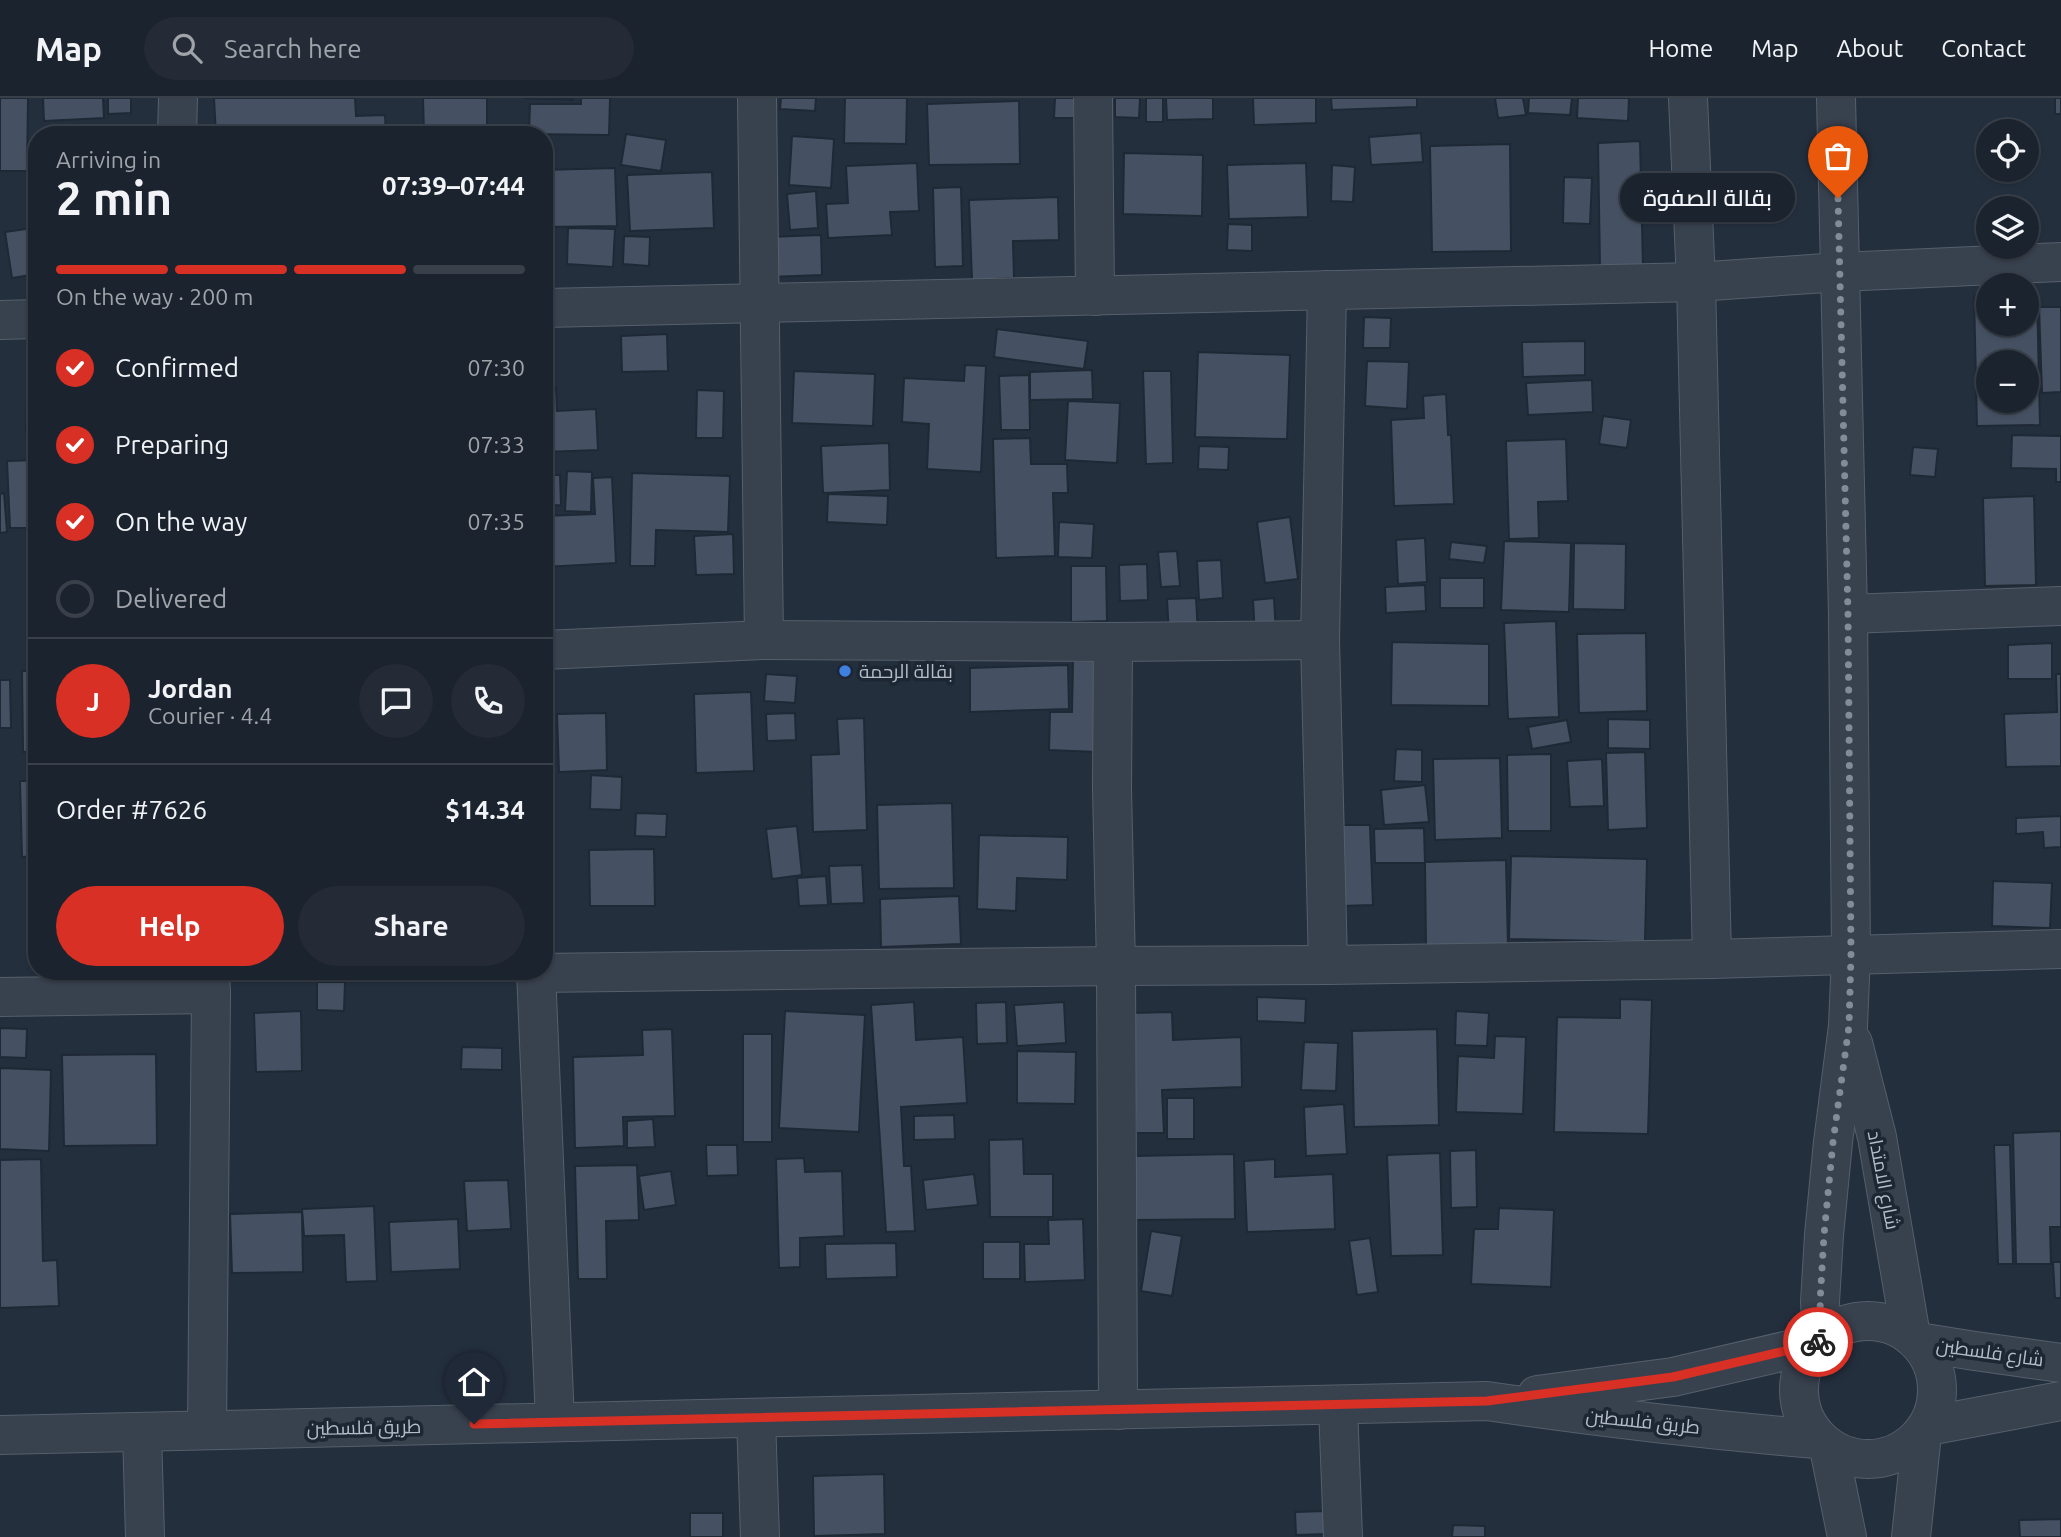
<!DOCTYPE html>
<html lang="en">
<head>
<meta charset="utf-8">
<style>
  :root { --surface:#1b232e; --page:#242b36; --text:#f1f3f6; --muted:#a0a4aa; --line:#39404a; --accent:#d93025 }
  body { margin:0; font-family:Ubuntu,Cairo,sans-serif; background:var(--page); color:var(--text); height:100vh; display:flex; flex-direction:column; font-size:26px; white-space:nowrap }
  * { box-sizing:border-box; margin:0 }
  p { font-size:23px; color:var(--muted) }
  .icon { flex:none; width:38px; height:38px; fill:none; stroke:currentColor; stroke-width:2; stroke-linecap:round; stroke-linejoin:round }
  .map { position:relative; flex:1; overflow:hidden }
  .details { position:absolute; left:28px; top:28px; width:525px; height:854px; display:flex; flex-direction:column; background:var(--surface); border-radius:28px; box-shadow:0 2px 5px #0004,0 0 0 2px var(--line) }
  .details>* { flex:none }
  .buttons { position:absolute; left:1976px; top:21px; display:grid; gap:14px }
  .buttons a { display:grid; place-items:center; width:63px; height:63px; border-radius:50%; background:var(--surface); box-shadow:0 2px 5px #0004,0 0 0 2px var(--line); font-size:35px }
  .pin { position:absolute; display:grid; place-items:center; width:60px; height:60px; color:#fff; margin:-72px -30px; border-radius:50% 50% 50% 0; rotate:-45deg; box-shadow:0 0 7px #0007 }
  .pin .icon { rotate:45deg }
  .courier { position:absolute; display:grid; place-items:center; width:70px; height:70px; margin:-35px; border:5px solid #d93025; border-radius:50%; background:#fff; color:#222; box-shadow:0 2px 9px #0007 }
  .bubble { position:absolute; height:49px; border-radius:24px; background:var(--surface); box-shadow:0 2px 5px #0004,0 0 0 2px var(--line); font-size:23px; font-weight:600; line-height:49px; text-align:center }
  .head em { font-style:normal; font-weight:600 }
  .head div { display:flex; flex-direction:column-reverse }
  .head { display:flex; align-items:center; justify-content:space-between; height:119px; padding:0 28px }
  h1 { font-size:46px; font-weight:600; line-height:52px }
  .bar { display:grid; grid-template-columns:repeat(4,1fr); gap:10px 7px; align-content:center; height:84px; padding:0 28px }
  .bar i { height:9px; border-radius:5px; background:var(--line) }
  .bar .current { background:var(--accent) }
  .bar p { grid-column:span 4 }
  .line { display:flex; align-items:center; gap:18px; padding:0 28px; border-top:2px solid var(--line) }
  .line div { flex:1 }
  .round { display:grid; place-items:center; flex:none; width:74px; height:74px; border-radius:37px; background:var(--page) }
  ol { padding:0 28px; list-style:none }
  li { display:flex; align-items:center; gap:21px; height:77px }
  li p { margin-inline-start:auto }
  li .icon { padding:7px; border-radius:50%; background:var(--accent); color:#fff; stroke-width:4 }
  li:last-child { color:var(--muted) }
  li i { width:38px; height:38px; border:4px solid var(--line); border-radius:50% }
  .cta { display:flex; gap:14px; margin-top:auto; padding:14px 28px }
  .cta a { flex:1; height:80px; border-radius:42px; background:var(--accent); color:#fff; font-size:28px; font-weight:600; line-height:80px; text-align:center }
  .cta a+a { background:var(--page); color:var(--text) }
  header { display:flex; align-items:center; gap:42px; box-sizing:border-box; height:98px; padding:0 35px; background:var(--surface); border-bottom:2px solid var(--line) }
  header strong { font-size:33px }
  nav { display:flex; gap:38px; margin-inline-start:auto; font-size:24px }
  .search { width:490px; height:63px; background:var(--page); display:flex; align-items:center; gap:18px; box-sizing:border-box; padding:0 24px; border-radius:38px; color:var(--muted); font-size:26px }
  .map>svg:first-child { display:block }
  .building { fill:#455162; stroke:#1f2835; stroke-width:2; fill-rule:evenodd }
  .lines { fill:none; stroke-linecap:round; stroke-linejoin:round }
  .minor-casing { stroke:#565f6c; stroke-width:40 }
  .tertiary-casing { stroke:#565f6c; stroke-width:40 }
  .minor { stroke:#38414e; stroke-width:38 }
  .tertiary { stroke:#38414e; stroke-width:38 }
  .done { stroke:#828b98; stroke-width:7; stroke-dasharray:0 12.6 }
  .route { stroke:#d93025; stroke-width:9 }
  .shop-dot { fill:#3f7fe0; stroke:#1d2633; stroke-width:2.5 }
  .labels { text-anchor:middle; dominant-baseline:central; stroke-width:7; stroke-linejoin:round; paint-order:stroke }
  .poi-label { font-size:19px; fill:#b4bcc9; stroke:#1d2633; text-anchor:start }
  .street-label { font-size:19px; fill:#b4bcc9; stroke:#1d2633 }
</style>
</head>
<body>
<header>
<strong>Map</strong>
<div class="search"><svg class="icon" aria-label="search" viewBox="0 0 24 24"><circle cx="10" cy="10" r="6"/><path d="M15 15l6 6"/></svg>Search here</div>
<nav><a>Home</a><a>Map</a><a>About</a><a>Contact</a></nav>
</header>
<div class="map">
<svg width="2061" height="1439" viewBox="0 0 2061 1439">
  <rect width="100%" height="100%" fill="#242f3e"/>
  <!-- building -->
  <g class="building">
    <path d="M0,0H28L27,73H0Z"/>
    <path d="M43,0H103L104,20L44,23Z"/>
    <path d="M108,0H131V15L108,16Z"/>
    <path d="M214,0H355L356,18L385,17L386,37H216Z"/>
    <path d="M423,0H487V37H424Z"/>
    <path d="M523,0H573V2Z"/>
    <path d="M581,0H610L609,37L529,36L530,6H581Z"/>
    <path d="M781,0H816L815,13L780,11Z"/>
    <path d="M845,0H907L906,46L844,45Z"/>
    <path d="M1055,0H1074V20H1054Z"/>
    <path d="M1115,0H1140L1139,20L1115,19Z"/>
    <rect x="1146" y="0" width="17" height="24"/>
    <path d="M1166,0H1213V21L1167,22Z"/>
    <path d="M1253,0H1316V25L1254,27Z"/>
    <path d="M1331,0H1417V9L1332,12Z"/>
    <path d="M1495,0H1523L1526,17L1498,20Z"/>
    <path d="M1529,0H1572L1570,17L1528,15Z"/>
    <path d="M1578,0H1629L1628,23L1577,20Z"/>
    <rect x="2055" y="0" width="6" height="16"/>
    <path d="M1019,3L1020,66L929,67L927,6Z"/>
    <path d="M1421,35L1423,64L1371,67L1369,39Z"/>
    <path d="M626,36L666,42L661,73L621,67Z"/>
    <path d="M792,38L834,41L831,90L789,87Z"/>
    <path d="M1640,43L1643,169L1600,171L1598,45Z"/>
    <path d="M1510,46L1511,153L1432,154L1430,48Z"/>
    <path d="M1124,55L1203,57L1202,118L1123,116Z"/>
    <path d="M917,65L919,113L890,114L892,137L828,140L826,106L848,105L846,68Z"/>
    <path d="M1306,65L1308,119L1229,121L1227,67Z"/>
    <path d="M1332,67L1355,69L1353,104L1331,103Z"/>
    <path d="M615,70L617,128L544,129V72Z"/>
    <path d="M712,74L714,130L630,133L627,77Z"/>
    <path d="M1564,79L1592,80L1590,126L1563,125Z"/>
    <path d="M961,89L963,168L935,169L933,90Z"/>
    <path d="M816,93L818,130L790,132L787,96Z"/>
    <path d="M1058,99L1059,142L1013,143L1014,180L972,182L969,102Z"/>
    <path d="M1228,126L1252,127V153L1227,152Z"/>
    <path d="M33,130L37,149V176L12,180L5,134Z"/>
    <path d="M568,130L615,131L613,169L567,166Z"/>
    <path d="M821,137L822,177L769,179L768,139Z"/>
    <path d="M624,138L650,139L649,168L623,166Z"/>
    <path d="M2026,196H2037L2040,327L1977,328L1974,198L1988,197V226H2026ZM1988,264H2026V303H1988Z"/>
    <path d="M2039,209H2061V294L2042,295Z"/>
    <path d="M1364,219L1391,220L1390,250H1363Z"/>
    <path d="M997,231L1088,243L1084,271L994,259Z"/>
    <path d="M667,236L668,273L622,274L621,238Z"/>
    <path d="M1585,243V277L1523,279L1522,244Z"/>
    <path d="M1198,254L1290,257L1287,341L1195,339Z"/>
    <path d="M1367,263L1409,264L1407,311L1365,308Z"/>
    <path d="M965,267L986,268L981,374L927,371L929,326L902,324L904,280L964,283Z"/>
    <path d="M28,269H37V334H26Z"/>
    <path d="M1092,272L1093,301L1030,302V274Z"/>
    <path d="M794,273L875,276L873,328L792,325Z"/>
    <path d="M1143,273H1171L1173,365L1146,366Z"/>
    <path d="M1029,277L1030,332H1001L999,278Z"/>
    <path d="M1592,282L1593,314L1528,317L1526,285Z"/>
    <path d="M556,289L557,313L596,311L598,352L544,354V290Z"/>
    <path d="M697,292L724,293L723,340H696Z"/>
    <path d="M1446,296L1448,337H1451L1454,406L1394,408L1391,322L1424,320L1423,298Z"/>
    <path d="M1068,303L1120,305L1117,365L1065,362Z"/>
    <path d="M1603,318L1631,322L1627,350L1599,346Z"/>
    <path d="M2012,337L2061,338V384H2056V371L2011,370Z"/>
    <path d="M1030,340L1031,366H1067L1068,395H1053L1055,458L996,460L993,341Z"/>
    <path d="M1566,341L1568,403L1538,404L1539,440L1509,441L1506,343Z"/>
    <path d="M889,345L890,392L823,395L821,348Z"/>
    <path d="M1199,348L1229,349L1228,372L1198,371Z"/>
    <path d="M1913,349L1938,351L1935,379L1910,377Z"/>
    <path d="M37,362V430H10L7,363Z"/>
    <path d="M567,373L592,374L591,414L565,413Z"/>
    <path d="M632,375L730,378L728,434L656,432L655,468H630Z"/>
    <path d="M544,377H560L561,407L544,408Z"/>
    <path d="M612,379L616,465L544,469V418L595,416L593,380Z"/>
    <path d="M4,395L7,434L0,435V396Z"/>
    <path d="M828,396L888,398L887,427L827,424Z"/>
    <path d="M2034,398L2036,487L1985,488L1983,400Z"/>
    <path d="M1290,419L1298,481L1265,485L1257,424Z"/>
    <path d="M1059,424L1094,426L1092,460L1058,459Z"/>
    <path d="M733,436L734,476L696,477L694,438Z"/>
    <path d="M1425,440L1427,484L1398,486L1396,442Z"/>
    <path d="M1504,443L1571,445L1569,514L1501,512Z"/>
    <path d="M1451,444L1487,448L1484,465L1449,461Z"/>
    <path d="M1574,445L1626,446L1625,512L1573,511Z"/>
    <path d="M1177,453L1180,488L1161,489L1158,454Z"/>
    <path d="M1221,462L1223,500L1199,502L1197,463Z"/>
    <path d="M1147,466L1148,502L1120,503L1119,467Z"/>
    <path d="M1071,468H1106L1107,523L1071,524Z"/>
    <rect x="1440" y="480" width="44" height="30"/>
    <path d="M1425,487L1426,513L1386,515L1385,489Z"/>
    <path d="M1196,500L1198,535L1169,537L1167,501Z"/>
    <path d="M1274,500L1276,537L1255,538L1253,502Z"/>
    <path d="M1556,523L1559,619L1508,621L1504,525Z"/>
    <path d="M1646,535L1647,613L1579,615L1577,536Z"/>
    <path d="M1392,544L1489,546V608L1391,607Z"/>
    <path d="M2052,545V581H2008V547Z"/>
    <path d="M1073,563H1100L1097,654L1049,652L1050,614H1072Z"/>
    <path d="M1068,567L1069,611L970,614V570Z"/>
    <path d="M22,573H37V653L23,654Z"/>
    <path d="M766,576L797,578L795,605L764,603Z"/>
    <path d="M2056,576H2061V668L2006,669L2004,616L2057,614Z"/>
    <path d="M0,582H10L11,630H0Z"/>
    <path d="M751,594L754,673L696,675L694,596Z"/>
    <path d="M606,615L607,672L559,674L557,616Z"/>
    <path d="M795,615L796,642L767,643L766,616Z"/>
    <path d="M864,620L867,732L813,734L811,657L839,656L837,621Z"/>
    <path d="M1608,621L1650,622V651L1608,650Z"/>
    <path d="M1567,622L1571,644L1532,651L1528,629Z"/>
    <path d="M1396,651L1422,652V684L1394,683Z"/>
    <path d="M1645,654L1647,730L1608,732L1606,655Z"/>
    <path d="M1551,656V733H1508L1507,657Z"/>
    <path d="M1500,660L1502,740L1435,742L1433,661Z"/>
    <path d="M1602,661L1604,708L1570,709L1567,663Z"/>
    <path d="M591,677L622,679L621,712L590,711Z"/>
    <path d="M20,683H37V758L22,759Z"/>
    <path d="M1425,687L1429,724L1384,727L1381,692Z"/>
    <path d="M952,705L954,790L879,791L877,707Z"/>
    <path d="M636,715L667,716L666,739L635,738Z"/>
    <path d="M2061,718V749L2044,750L2043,734L2016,736V720Z"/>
    <path d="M1337,727H1370L1373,807L1340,808Z"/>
    <path d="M797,728L802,777L772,781L766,731Z"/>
    <path d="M1424,730L1425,765H1375L1374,731Z"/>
    <path d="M979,737L1068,739L1067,782L1017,780L1016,813L977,811Z"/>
    <path d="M654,751L655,808H590L589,752Z"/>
    <path d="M1511,758L1647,761L1645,844L1509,841Z"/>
    <path d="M1506,762L1508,849L1426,850L1425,764Z"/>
    <path d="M862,767L864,805L831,806L829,768Z"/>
    <path d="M826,778L828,807L799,808L797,780Z"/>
    <path d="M1993,783L2052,785L2050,830L1992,828Z"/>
    <path d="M959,798L961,846L881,849L880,801Z"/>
    <path d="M32,806H37V854H33Z"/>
    <path d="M315,873H410V877L315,878Z"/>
    <path d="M317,884H345L344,913L317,912Z"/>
    <path d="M1257,899L1306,901L1305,925L1257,923Z"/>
    <path d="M1620,901L1652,902L1648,1036L1554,1034L1557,919L1620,920Z"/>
    <path d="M914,904L916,942L963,939L967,1005L901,1009L904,1068H911L915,1133L886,1134L871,907Z"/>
    <path d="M1006,904L1007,945L977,946L976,905Z"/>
    <path d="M1064,904L1066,945L1017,948L1014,907Z"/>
    <path d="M301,913L302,973L256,974L254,915Z"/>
    <path d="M785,913L865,917L859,1034L779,1030Z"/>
    <path d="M1456,913L1489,915L1487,948L1455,947Z"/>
    <path d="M1172,914L1173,942L1241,939L1242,989L1162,992L1164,1035H1136L1131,915Z"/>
    <path d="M0,930L27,931L26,960L0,959Z"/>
    <path d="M672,931L675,1018L623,1019L624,1048L575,1050L573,959L643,957L642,932Z"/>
    <path d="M1437,931L1439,1027L1354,1029L1352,933Z"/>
    <rect x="743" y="936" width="29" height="108"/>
    <path d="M1495,938L1526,939L1523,1016L1456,1014L1458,958L1494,960Z"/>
    <path d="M1304,944L1338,945L1336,993L1301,992Z"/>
    <path d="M462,949L502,950V972L461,971Z"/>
    <path d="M1017,953L1076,954L1075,1006L1017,1005Z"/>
    <path d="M156,956L157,1047L64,1048L62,957Z"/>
    <path d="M0,970L51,972L49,1053L0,1051Z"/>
    <rect x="1167" y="1000" width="27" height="41"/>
    <path d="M1344,1006L1347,1056L1306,1058L1304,1009Z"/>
    <path d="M954,1017L955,1041L914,1042V1018Z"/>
    <path d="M653,1021L655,1049L627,1050V1023Z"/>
    <path d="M2061,1033V1129H2050L2051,1166H2016L2013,1035Z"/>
    <path d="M1023,1041L1024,1076H1053V1119H990L989,1042Z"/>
    <path d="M706,1047H737L738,1077L707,1078Z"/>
    <path d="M1994,1047H2010L2013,1166H1998Z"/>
    <path d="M1476,1052L1477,1109L1451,1110L1450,1053Z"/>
    <path d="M1440,1055L1443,1157L1391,1158L1387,1057Z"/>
    <path d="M1234,1056L1235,1121L1136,1122L1134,1058Z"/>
    <path d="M804,1060L805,1074L842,1073L844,1138L800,1140V1169L779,1170L776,1061Z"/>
    <path d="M41,1061L43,1163L57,1162L59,1208L0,1210V1062Z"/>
    <path d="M1275,1061V1079L1333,1076L1335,1131L1247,1134L1244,1063Z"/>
    <path d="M637,1067L639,1122L606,1123L607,1181H578L575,1068Z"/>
    <path d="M671,1073L676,1107L644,1112L639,1078Z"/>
    <path d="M974,1076L978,1107L926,1112L923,1082Z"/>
    <path d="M508,1082L511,1131L467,1133L464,1083Z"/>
    <path d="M374,1108L377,1183L346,1184L344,1137L304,1138L302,1111Z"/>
    <path d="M1499,1110L1554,1112L1551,1189L1471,1186L1474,1131H1498Z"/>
    <path d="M302,1114L303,1174L232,1175L230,1116Z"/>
    <path d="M458,1121L460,1171L391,1174L389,1124Z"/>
    <path d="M1083,1121L1085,1182L1025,1184L1024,1146H1049L1048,1122Z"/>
    <path d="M1151,1133L1182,1138L1172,1198L1141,1193Z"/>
    <path d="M1370,1140L1378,1194L1357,1197L1349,1143Z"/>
    <rect x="983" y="1144" width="37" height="37"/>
    <path d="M896,1145L897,1179L826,1181L825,1146Z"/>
    <path d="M2053,1164H2061V1200H2055Z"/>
    <path d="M884,1376L885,1436L814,1438L813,1378Z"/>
    <path d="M1326,1413L1327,1436L1296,1437L1295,1414Z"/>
    <rect x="690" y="1415" width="33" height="24"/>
    <path d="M2061,1421V1439H2020L2019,1422Z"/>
    <path d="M1453,1427L1485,1428V1439H1452Z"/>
  </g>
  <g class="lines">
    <!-- minor casing -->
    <g class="minor-casing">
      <g id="minor">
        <path d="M757,0L764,542"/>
        <path d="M1093,0L1095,198"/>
        <path d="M1688,0L1696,184L1712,861L2061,851"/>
        <path d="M177,37L178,0"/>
        <path d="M1327,192L1320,542L1328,867"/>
        <path d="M544,210L1696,184L1840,174L2061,164"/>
        <path d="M0,222L37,221"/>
        <path d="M1848,516L2061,508"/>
        <path d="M1113,544L1112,691L1116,868L1118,1312"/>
        <path d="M544,552L764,542L1113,544L1320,542"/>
        <path d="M536,873L555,1324"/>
        <path d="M536,875L1116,868L1328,867L1712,861"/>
        <path d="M0,899L211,896"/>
        <path d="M1338,1308L1343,1439"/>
        <path d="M756,1320L760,1439"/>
        <path d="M207,1332L211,896L210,873"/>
        <path d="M142,1334L145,1439"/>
      </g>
    </g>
    <!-- tertiary casing -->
    <g class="tertiary-casing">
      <g id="tertiary">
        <path d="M1853,945L1877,1039L1911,1238"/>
        <circle cx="1868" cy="1292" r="69"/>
        <path d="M1822,1239L1820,1204L1824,1137L1833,1044L1848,928L1851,856L1848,516L1836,0"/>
        <path d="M1918,1244L1975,1253L2061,1265"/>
        <path d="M1537,1297L1673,1279L1815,1246"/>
        <path d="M1928,1328L2061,1303"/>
        <path d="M0,1337L1487,1303C1597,1319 1707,1332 1817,1341"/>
        <path d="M1829,1350L1847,1439"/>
        <path d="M1911,1439L1922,1336"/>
      </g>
    </g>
    <!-- minor -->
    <use href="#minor" class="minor"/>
    <!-- tertiary -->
    <use href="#tertiary" class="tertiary"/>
  </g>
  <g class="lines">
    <!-- done -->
    <path class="done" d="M1818,1244L1822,1239L1820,1204L1824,1137L1833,1044L1849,928L1851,856L1848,516L1838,100"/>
    <!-- route -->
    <path class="route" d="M474,1326L1487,1303L1673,1279L1815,1246L1818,1244"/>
  </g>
  <!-- markers -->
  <circle class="shop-dot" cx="845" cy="573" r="7"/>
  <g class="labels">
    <!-- poi labels -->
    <g class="poi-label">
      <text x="859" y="573">بقالة الرحمة</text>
    </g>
    <!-- street labels -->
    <g class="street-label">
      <text transform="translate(1884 1082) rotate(79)">شارع الامتداد</text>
      <text transform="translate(1990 1254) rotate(8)">شارع فلسطين</text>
      <text transform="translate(1643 1323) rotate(6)">طريق فلسطين</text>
      <text transform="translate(364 1329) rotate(-1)">طريق فلسطين</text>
    </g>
  </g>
</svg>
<div class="buttons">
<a><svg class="icon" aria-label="locate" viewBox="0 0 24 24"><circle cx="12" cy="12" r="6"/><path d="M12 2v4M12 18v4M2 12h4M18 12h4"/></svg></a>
<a><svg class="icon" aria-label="layers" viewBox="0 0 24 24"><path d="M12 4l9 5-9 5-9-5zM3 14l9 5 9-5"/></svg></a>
<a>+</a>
<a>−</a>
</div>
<div class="pin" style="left:1838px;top:100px;background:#ea580c"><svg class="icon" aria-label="bag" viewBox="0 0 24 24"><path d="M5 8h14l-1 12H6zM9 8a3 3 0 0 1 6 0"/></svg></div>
<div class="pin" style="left:474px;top:1326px;background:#1f2937"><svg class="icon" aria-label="home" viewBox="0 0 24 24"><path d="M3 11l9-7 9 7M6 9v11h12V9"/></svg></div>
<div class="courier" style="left:1818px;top:1244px"><svg class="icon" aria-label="bike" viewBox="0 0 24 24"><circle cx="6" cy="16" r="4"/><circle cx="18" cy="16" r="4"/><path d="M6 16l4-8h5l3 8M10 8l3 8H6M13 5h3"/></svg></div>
<div class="bubble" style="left:1620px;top:75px;width:175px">بقالة الصفوة</div>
<section class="details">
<div class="head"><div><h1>2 min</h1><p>Arriving in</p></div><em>07:39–07:44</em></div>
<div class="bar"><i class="current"></i><i class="current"></i><i class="current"></i><i></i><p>On the way · 200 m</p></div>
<ol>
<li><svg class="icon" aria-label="check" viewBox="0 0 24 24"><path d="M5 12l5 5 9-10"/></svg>Confirmed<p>07:30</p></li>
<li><svg class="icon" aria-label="check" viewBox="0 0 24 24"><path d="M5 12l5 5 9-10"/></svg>Preparing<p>07:33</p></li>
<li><svg class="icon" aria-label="check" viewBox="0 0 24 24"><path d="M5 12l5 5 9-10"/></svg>On the way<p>07:35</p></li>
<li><i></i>Delivered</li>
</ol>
<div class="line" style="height:126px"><b class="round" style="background:var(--accent);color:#fff">J</b><div><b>Jordan</b><p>Courier · 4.4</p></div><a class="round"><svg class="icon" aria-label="chat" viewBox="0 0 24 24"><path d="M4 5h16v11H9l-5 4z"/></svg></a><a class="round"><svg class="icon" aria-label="phone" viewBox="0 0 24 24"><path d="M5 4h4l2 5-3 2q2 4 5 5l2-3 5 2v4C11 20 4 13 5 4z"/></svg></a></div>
<div class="line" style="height:91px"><div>Order #7626</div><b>$14.34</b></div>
<div class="cta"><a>Help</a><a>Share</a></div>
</section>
</div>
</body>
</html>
